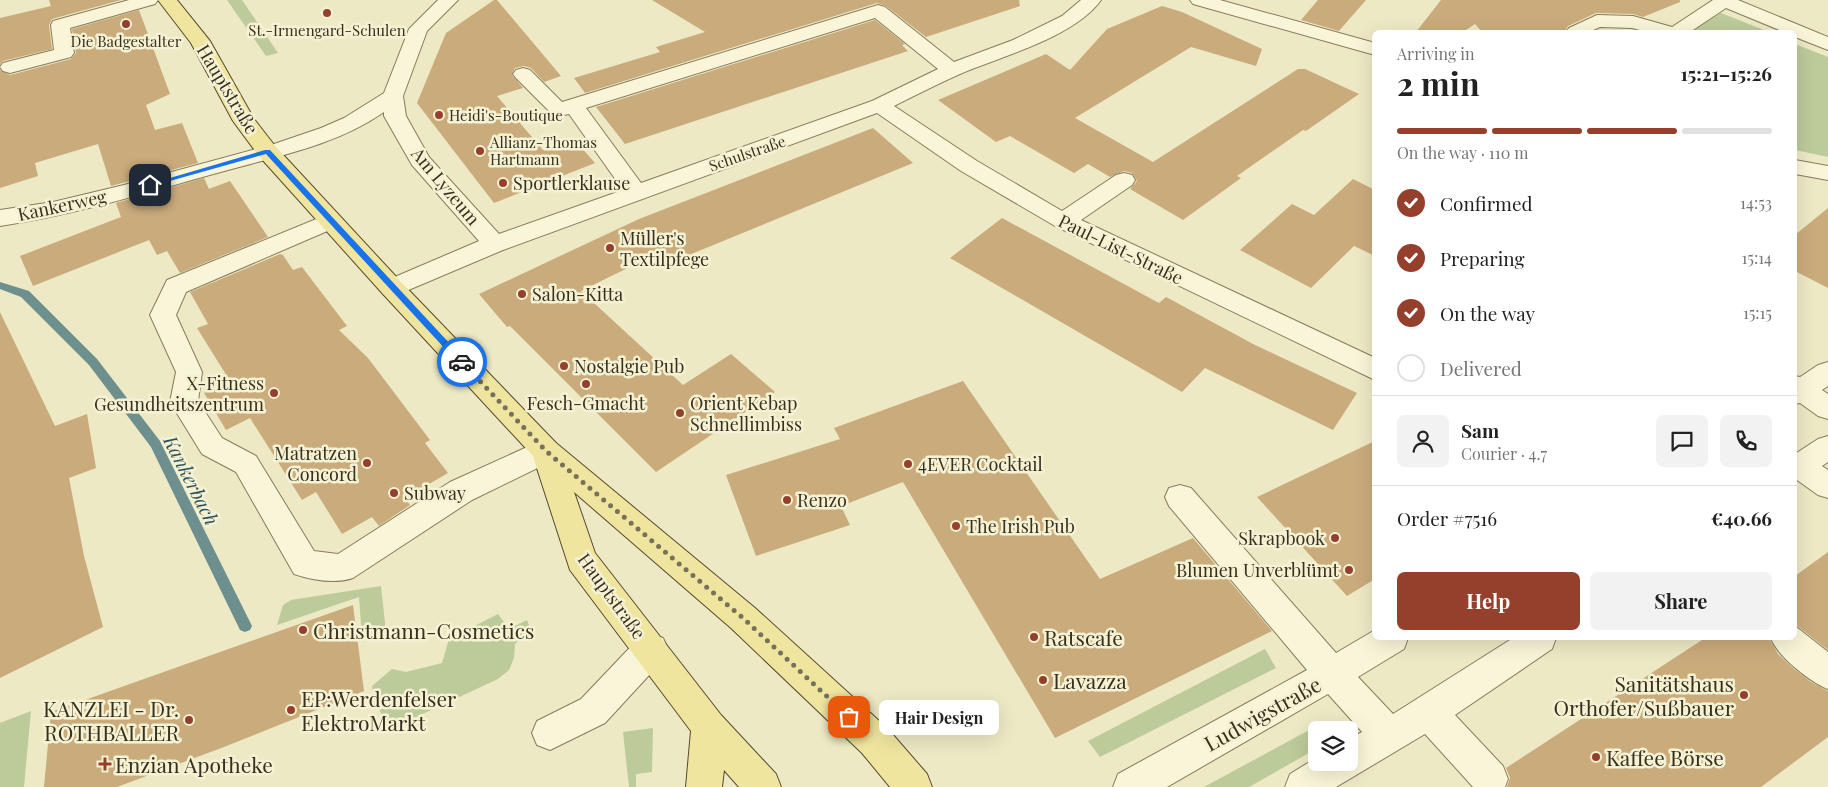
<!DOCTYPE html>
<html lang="en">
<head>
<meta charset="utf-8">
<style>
  :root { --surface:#fff; --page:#f2f2f2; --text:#222; --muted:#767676; --line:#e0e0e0; --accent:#95402d }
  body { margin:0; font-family:"Playfair Display",serif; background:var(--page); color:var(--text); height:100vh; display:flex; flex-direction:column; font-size:19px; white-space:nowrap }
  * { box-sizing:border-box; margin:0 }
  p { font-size:16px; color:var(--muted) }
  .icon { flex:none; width:28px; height:28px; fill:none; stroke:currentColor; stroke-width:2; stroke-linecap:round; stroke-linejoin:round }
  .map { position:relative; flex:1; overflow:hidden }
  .side { position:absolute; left:1372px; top:30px; width:425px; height:610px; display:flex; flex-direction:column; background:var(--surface); border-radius:8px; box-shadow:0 5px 20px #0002 }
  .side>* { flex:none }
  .tools { position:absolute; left:1308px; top:721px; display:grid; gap:10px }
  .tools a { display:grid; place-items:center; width:50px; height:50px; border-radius:8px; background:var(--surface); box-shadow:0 5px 20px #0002; font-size:25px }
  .pin { position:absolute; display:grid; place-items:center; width:42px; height:42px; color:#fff; margin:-21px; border-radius:10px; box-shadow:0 2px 8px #0006 }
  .courier { position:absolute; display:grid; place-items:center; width:50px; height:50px; margin:-25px; border:4px solid #1a73e8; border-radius:50%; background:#fff; color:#222; box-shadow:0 1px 6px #0007 }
  .bubble { position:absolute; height:35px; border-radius:8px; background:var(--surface); box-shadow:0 5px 20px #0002; font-size:16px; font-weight:700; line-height:35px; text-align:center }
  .overview em { font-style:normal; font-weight:700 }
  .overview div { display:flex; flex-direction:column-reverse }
  .overview { display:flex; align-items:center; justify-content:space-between; height:85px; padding:0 25px }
  h1 { font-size:32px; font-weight:700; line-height:38px }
  .bar { display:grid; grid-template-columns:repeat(4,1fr); gap:8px 5px; align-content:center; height:60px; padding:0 25px }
  .bar i { height:6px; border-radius:4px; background:var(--line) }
  .bar .on { background:var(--accent) }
  .bar p { grid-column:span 4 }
  .line { display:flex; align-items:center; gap:12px; padding:0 25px; border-top:1px solid var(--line) }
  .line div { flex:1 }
  .round { display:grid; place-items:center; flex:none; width:52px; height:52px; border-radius:8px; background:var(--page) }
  ol { padding:0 25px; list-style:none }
  li { display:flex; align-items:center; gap:15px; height:55px }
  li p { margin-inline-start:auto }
  li .icon { padding:5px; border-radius:50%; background:var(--accent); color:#fff; stroke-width:4 }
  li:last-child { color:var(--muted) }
  li i { width:28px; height:28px; border:2px solid var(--line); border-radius:50% }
  .primary-button { display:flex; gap:10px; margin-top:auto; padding:10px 25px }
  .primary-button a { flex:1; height:58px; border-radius:8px; background:var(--accent); color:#fff; font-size:20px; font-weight:700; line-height:58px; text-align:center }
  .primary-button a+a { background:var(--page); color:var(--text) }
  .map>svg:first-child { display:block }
  .green { fill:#bccb99 }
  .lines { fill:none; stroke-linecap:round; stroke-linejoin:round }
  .stream { fill:#6d8f8d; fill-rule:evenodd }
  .building { fill:#caab7c }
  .minor-casing { stroke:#887b5b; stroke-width:2 }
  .major-casing { stroke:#56492f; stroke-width:2 }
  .minor { fill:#f8f5d8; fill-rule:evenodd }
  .major { fill:#efe59e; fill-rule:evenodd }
  .route { fill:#1a73e8 }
  .done { stroke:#777159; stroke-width:5; stroke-dasharray:0 9 }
  .poi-dot { fill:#95402d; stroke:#f5f2d4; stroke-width:2 }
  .labels { text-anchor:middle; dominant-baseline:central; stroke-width:5; stroke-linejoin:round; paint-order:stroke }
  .far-poi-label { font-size:15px; fill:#38301f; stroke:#f5f2d4 }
  .far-street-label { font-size:15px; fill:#38301f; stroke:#f5f2d4 }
  .street-label { font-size:18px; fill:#38301f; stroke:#f5f2d4 }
  .poi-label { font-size:18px; fill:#38301f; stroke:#f5f2d4; text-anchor:start }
  .water-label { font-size:19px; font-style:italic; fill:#2f5258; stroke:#f5f2d4 }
  .near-poi-label { font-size:21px; fill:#38301f; stroke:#f5f2d4; text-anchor:start }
  .near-street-label { font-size:21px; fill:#38301f; stroke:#f5f2d4 }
</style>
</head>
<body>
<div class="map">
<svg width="1828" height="787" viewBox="0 0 1828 787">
  <rect width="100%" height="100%" fill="#ede9c5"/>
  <!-- green -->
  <g class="green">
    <path d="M227,0H242L278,53L266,56Z"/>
    <path d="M1721,13L1769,32H1686Z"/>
    <path d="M1795,44L1828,57V157L1795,150Z"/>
    <path d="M381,586L386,632L362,637L359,597L277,625L283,605L291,600Z"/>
    <path d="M498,614L509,629L527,620L530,628L515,644L514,658L509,670L498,679L414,718L386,723L374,699L372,686L392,669L406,672L442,663L449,639Z"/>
    <path d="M1265,649L1276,668L1100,757L1088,741Z"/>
    <path d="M31,711L24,787H0V723Z"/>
    <path d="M653,728L652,772L636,774V787H629L623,732Z"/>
    <path d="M1311,729L1316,736V749L1249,787H1204Z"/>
  </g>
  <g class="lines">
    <!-- stream -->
    <path class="stream" d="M0,282L29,291L97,359L160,441L250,622L252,626L250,630L245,632L240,630L151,447L89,365L21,297L0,289Z"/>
  </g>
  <!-- building -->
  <g class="building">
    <path d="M49,0H121L52,19L49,25L52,49L3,61L0,64V18L51,6Z"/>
    <path d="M494,0H497L561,76L544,82L531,68L524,66L515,68L512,75L523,88L497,96L543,150L573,138L595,163L494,203L417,103L446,33Z"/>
    <path d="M652,0H1019L1020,6L926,37L886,6L877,3L585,93L574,78L660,52L656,47L705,32Z"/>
    <path d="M1318,0H1366L1339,31L1301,20Z"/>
    <path d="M1441,0H1680V2L1643,17L1633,14L1596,13L1568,26L1564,32H1482L1475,24L1463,32H1416Z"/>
    <path d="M1162,6L1182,12L1262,49L1256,66L1191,47L1075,118L1153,162L1298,69H1305L1359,94L1306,131L1303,130L1237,176L1241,178L1183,220L1130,189L1137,181L1132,173L1124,171L1110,177L1088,164L1074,173L1010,136L996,142L938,100L1046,54L1070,70L1107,29Z"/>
    <path d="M139,10L170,94L146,105L155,130L182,123L198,163L111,186L98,144L35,163L38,176L0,188V70L10,75L71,59L76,53L72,29Z"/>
    <path d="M875,20L905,44L902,45L908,51L625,144L596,107Z"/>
    <path d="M873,128L913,163L667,264L658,253L581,291L683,385L731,354L775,392L656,472L510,326L507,327L479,294L639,219Z"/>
    <path d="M204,178L209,189L230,181L268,237L180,273L167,251L157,255L149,240L33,286L20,256L121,217L116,203Z"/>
    <path d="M1353,179L1375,190V256L1354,246L1311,288L1240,250L1292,204L1314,215Z"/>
    <path d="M1828,208V288L1795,271V235Z"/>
    <path d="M1002,218L1159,303L1166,297L1255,345L1357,393L1333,430L1205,368L1182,392L950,258Z"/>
    <path d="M280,254L283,255L293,270L302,267L347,326L339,330L368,358L430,440L425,443L448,473L405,498L410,505L379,526L372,517L342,534L316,492L302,500L250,418L226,430L204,393L230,381L197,328L208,324L190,292Z"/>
    <path d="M0,312L55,426L87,414L96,468L69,478L84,556L103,627L0,678Z"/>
    <path d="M963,381L1100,579L1193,538L1272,631L1055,738L903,482L841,506L850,525L756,556L726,475L840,439L834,428Z"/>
    <path d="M1375,441V579L1347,596L1257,497Z"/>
    <path d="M1828,552V650L1795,624V576Z"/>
    <path d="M353,605L364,691L224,747L117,787H44L51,712Z"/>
    <path d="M1705,638H1769L1778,654L1794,669L1811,682L1828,691V737L1761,787H1507L1510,778L1506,768Z"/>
  </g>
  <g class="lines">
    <!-- minor casing -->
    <g class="minor-casing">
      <g id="minor">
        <path d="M129,0H158L155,4L70,28L74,53L71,57L10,73L3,71L0,67L3,63L54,50L51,25L53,21Z"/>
        <path d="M438,0H458L427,31L403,96L406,116L429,157L499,234L623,190L569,114L559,116L552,114L516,78L513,74L516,70L523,68L530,70L562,102L878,5L885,7L954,62L1013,40L1062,16L1081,0H1101C1075,37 1000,57 960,74C937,84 916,95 894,106L977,161L1062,211L1116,175L1124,173L1132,175L1135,180L1132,185L1081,220L1375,358V380L1055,226L961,171L877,113L503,250L392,297L383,294L379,288L383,282L479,241L412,165L384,116V112C336,146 273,157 217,173C145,193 74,215 0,226V210L53,202L124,185L274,144L321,128L344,118L384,93L409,29ZM875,18L938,69L872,101L641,183L586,108Z"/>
        <path d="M1190,0H1220L1375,43V55L1193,4Z"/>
        <path d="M1713,0H1738L1828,37V50L1795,37V32H1784L1726,8L1690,32H1648L1632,28L1600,27L1589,32H1566L1569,28L1597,15L1633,16L1672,27Z"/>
        <path d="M1795,160L1828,166V180L1795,174Z"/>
        <path d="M331,213L339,216L343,221L339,226L186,292L176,315L202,372L198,401L222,438L256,456L314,551L338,554L450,482L536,443L546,440L556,443L560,451L556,459L472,500L353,578C335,584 312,580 294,574L236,472L202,454L170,402L176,372L150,315L167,280Z"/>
        <path d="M1828,362V386L1822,390L1828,394V419L1818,416L1800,403L1795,404V376L1800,377L1818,365Z"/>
        <path d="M1828,436V462L1822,466L1828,470V498L1818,495L1797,480L1795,481V454L1818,439Z"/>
        <path d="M1180,485L1191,488L1336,653L1375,630V638H1408L1404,649L1358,677L1393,714L1513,638H1556L1552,649L1455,715L1503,766L1508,779L1505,787H1473L1425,734L1336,787H1285L1290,774L1316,758V762H1349V739L1362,732L1328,694L1167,787H1113L1118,774L1307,670L1169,506L1165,497L1169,488Z"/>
        <path d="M1795,626L1828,652V689C1810,682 1777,656 1771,638H1795Z"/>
        <path d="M651,634L663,638L668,649L663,660L605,723L550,750L537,745L532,733L537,721L581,699L639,638Z"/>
      </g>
    </g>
    <!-- major casing -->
    <g class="major-casing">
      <path id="major" d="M158,0H177L210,41L254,119L275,146L401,282L556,443L755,608L888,729L927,774L932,787H890L862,753L731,628L574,492L595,553L721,715L776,774L781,787H739L724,770L722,787H686L691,731L570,570L533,456L383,294L259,156L233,121L191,43Z"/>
    </g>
    <!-- minor -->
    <use href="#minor" class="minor"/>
    <!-- major -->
    <use href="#major" class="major"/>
  </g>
  <!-- route -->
  <path class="route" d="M265,150H270L465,360V364H459L266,154L152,186L146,185Z"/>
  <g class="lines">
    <!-- done -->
    <path class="done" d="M462,362L546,451L743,618L849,717"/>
  </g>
  <!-- markers -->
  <g class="poi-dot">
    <circle cx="327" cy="13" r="5"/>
    <circle cx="126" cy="24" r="5"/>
    <circle cx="439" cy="115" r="5"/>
    <circle cx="480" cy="151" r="5"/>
    <circle cx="503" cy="183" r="5"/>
    <circle cx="610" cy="248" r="5"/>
    <circle cx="522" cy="294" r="5"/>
    <circle cx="564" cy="366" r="5"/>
    <circle cx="586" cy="384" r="5"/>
    <circle cx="274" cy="393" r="5"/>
    <circle cx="680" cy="413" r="5"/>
    <circle cx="367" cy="463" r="5"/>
    <circle cx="908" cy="464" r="5"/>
    <circle cx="394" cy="493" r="5"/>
    <circle cx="787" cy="500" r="5"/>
    <circle cx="956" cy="526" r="5"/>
    <circle cx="1335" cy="538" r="5"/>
    <circle cx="1349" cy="570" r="5"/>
    <circle cx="303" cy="630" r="5"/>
    <circle cx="1034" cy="637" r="5"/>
    <circle cx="1043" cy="680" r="5"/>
    <circle cx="1744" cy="695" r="5"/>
    <circle cx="291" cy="710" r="5"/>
    <circle cx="189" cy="720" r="5"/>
    <circle cx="1596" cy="757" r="5"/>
    <path d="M102.5 756.5h5v5h5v5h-5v5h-5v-5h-5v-5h5z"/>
  </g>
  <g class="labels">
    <!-- far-poi labels -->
    <g class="far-poi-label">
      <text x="327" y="30">St.-Irmengard-Schulen</text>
      <text x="126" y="41">Die Badgestalter</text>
      <text x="449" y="115" text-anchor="start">Heidi's-Boutique</text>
      <text x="490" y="142" text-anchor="start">Allianz-Thomas<tspan x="490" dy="17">Hartmann</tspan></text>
    </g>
    <!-- far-street labels -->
    <g class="far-street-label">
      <text transform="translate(747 153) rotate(-19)">Schulstraße</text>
    </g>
    <!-- street labels -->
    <g class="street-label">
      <text transform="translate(228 89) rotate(59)">Hauptstraße</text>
      <text transform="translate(446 186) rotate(50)">Am Lyzeum</text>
      <text transform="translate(62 205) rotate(-12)">Kankerweg</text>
      <text transform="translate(1121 249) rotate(26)">Paul-List-Straße</text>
      <text transform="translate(612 596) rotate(54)">Hauptstraße</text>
    </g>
    <!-- poi labels -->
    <g class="poi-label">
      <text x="513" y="183">Sportlerklause</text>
      <text x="620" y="238">Müller's<tspan x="620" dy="21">Textilpfege</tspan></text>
      <text x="532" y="294">Salon-Kitta</text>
      <text x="574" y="366">Nostalgie Pub</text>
      <text x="264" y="383" text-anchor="end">X-Fitness<tspan x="264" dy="21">Gesundheitszentrum</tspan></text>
      <text x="586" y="403" text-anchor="middle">Fesch-Gmacht</text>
      <text x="690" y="403">Orient Kebap<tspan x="690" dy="21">Schnellimbiss</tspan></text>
      <text x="357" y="453" text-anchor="end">Matratzen<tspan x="357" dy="21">Concord</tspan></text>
      <text x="918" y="464">4EVER Cocktail</text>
      <text x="404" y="493">Subway</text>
      <text x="797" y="500">Renzo</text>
      <text x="966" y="526">The Irish Pub</text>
      <text x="1325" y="538" text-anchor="end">Skrapbook</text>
      <text x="1339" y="570" text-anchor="end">Blumen Unverblümt</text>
    </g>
    <!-- water labels -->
    <g class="water-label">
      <text transform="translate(192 480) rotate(63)">Kankerbach</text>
    </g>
    <!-- near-poi labels -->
    <g class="near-poi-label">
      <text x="313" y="630">Christmann-Cosmetics</text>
      <text x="1044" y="637">Ratscafe</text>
      <text x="1053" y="680">Lavazza</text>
      <text x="1734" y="683" text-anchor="end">Sanitätshaus<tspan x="1734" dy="24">Orthofer/Sußbauer</tspan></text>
      <text x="301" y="698">EP:Werdenfelser<tspan x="301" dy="24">ElektroMarkt</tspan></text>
      <text x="179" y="708" text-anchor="end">KANZLEI - Dr.<tspan x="179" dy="24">ROTHBALLER</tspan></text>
      <text x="1606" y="757">Kaffee Börse</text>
      <text x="115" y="764">Enzian Apotheke</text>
    </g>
    <!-- near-street labels -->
    <g class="near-street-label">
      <text transform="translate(1262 713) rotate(-29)">Ludwigstraße</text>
    </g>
  </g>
</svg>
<div class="tools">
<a><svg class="icon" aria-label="layers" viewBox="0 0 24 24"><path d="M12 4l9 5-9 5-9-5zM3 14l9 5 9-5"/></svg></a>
</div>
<div class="pin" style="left:849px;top:717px;background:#ea580c"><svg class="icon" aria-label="bag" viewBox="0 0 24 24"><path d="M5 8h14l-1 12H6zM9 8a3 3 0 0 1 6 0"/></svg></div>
<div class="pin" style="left:150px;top:185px;background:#1f2937"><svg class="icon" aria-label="home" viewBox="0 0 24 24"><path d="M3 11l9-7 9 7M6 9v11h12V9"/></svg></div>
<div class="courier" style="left:462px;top:362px"><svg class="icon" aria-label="car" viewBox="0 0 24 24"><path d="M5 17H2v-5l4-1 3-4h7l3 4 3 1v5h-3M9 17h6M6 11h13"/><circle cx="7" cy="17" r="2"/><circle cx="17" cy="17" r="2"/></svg></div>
<div class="bubble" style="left:879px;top:700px;width:120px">Hair Design</div>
<section class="side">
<div class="overview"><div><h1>2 min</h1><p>Arriving in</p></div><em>15:21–15:26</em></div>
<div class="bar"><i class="on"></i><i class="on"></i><i class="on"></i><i></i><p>On the way · 110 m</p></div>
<ol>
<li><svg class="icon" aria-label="check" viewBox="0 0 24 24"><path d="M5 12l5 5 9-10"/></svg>Confirmed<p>14:53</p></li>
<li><svg class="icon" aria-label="check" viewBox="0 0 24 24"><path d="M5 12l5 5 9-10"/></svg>Preparing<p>15:14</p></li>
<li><svg class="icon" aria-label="check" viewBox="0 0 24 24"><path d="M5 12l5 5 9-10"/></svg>On the way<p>15:15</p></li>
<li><i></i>Delivered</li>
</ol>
<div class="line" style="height:90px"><a class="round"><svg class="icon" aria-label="person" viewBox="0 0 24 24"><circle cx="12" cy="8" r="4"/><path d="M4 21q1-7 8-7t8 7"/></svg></a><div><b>Sam</b><p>Courier · 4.7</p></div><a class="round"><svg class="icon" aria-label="chat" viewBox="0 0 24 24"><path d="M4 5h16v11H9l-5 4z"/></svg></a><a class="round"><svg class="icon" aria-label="phone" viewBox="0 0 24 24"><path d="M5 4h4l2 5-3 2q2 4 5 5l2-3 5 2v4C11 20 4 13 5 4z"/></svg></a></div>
<div class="line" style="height:65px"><div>Order #7516</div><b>€40.66</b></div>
<div class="primary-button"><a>Help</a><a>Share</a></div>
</section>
</div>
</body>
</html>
